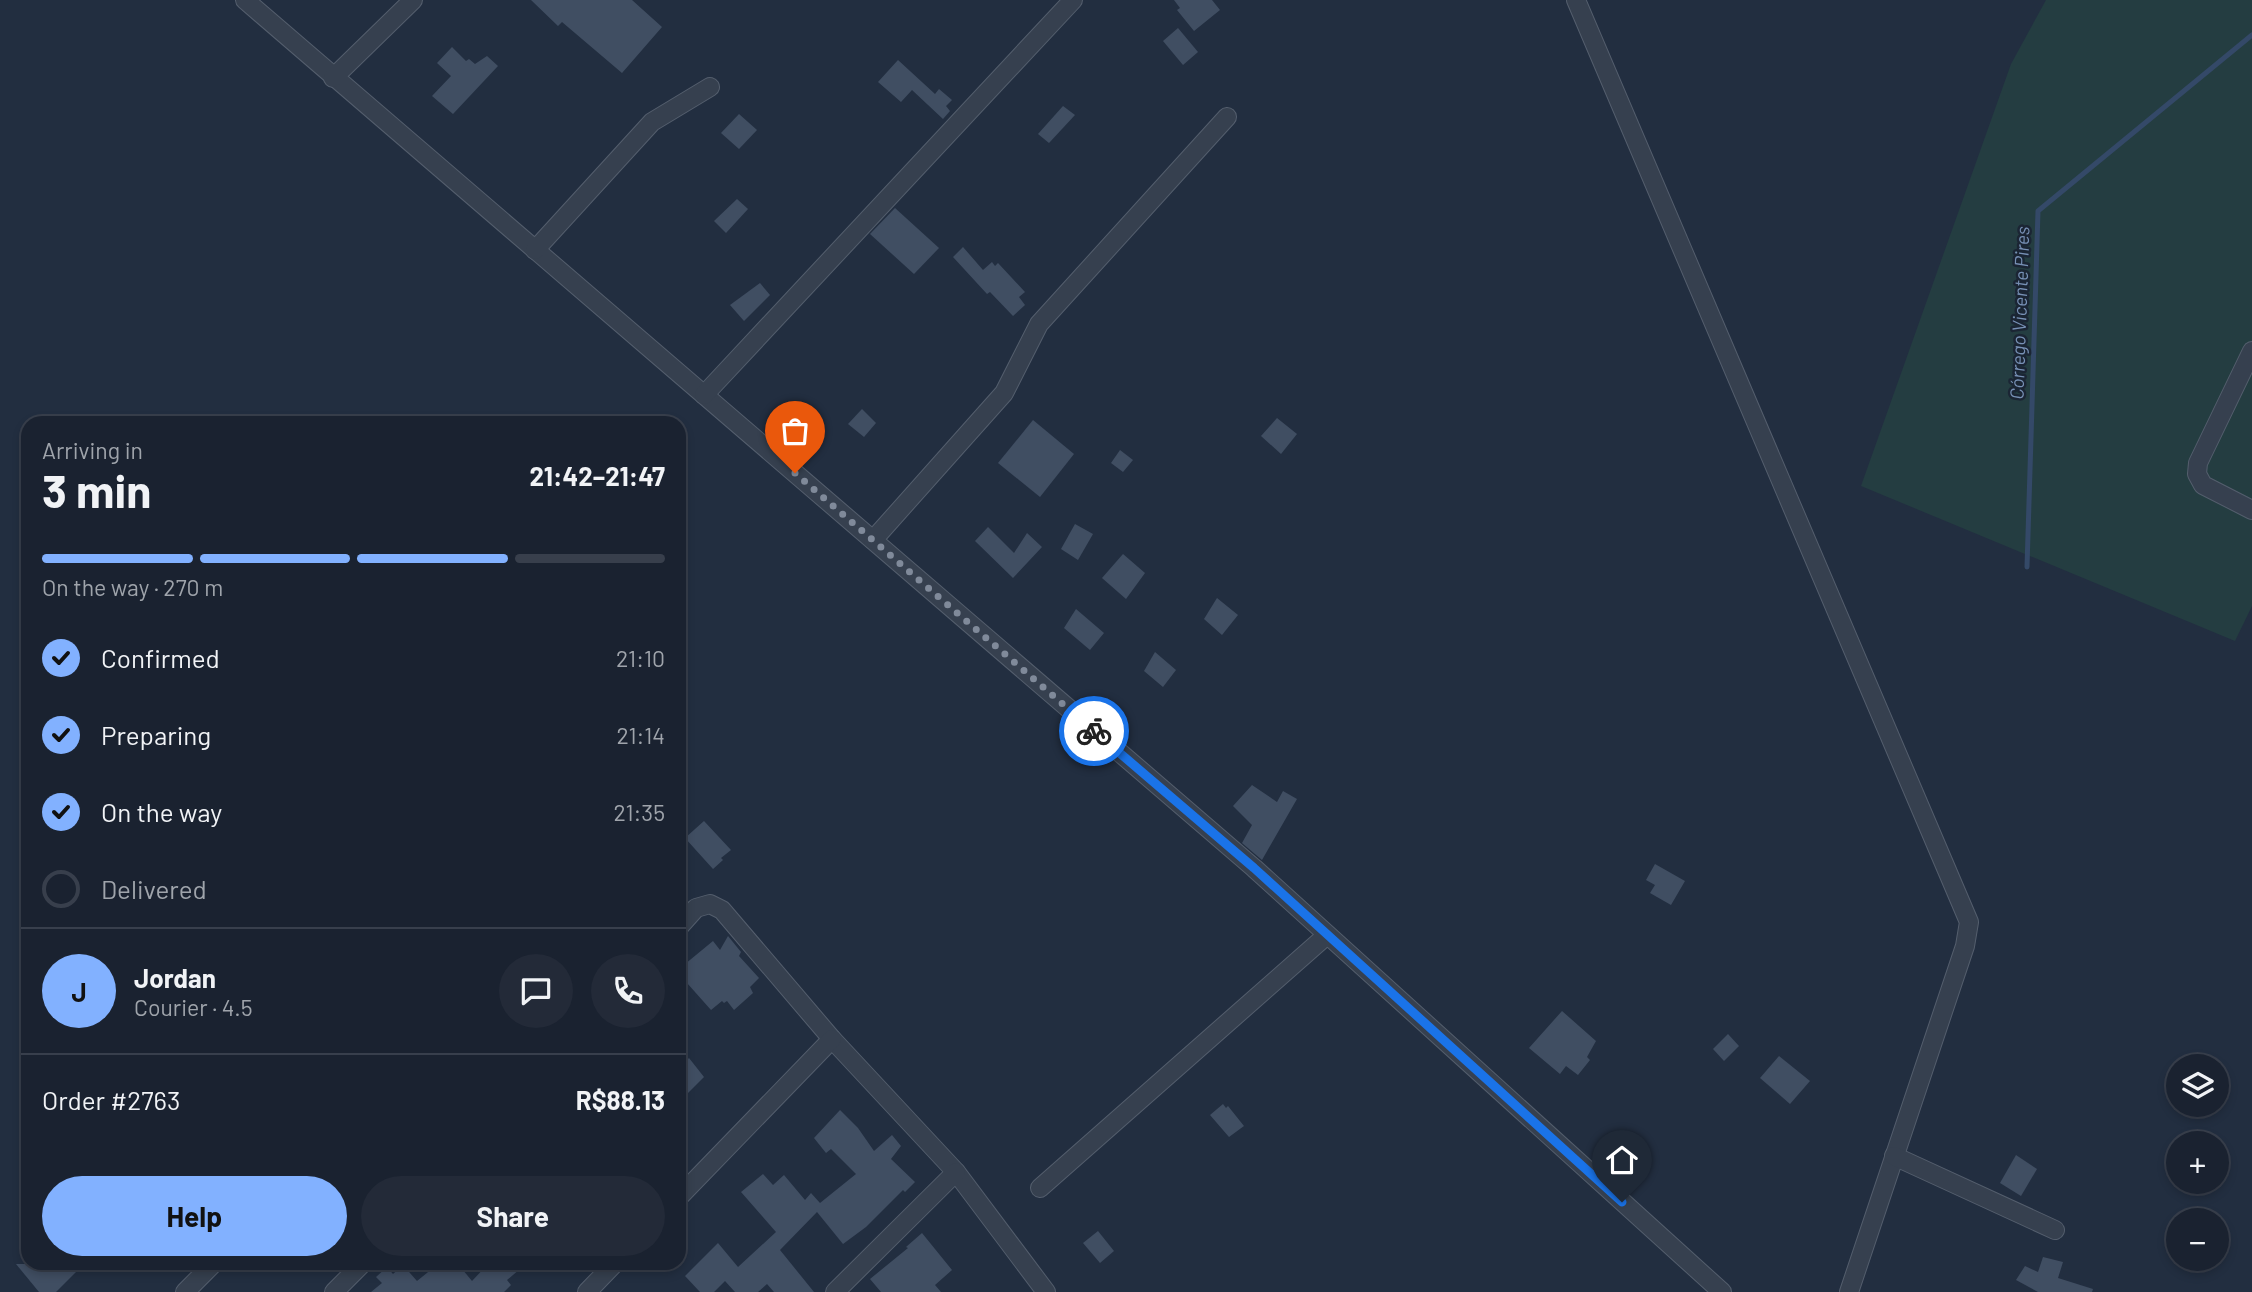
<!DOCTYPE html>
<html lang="en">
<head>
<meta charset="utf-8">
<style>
  :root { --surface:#1a2230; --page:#232a38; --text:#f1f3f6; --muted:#9fa4ab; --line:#383f4c; --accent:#82b1ff }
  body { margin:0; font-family:Barlow,sans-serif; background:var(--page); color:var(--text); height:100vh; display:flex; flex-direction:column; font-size:26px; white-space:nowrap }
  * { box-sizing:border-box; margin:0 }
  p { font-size:23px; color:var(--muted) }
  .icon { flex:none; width:38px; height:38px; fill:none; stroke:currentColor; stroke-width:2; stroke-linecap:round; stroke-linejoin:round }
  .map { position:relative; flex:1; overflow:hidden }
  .details { position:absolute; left:21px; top:416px; width:665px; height:854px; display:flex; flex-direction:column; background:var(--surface); border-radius:21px; box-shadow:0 4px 10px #0003,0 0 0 2px var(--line) }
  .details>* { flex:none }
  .controls { position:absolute; left:2166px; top:1054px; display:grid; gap:14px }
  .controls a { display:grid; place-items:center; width:63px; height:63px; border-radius:50%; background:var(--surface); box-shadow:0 4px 10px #0003,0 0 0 2px var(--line); font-size:35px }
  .pin { position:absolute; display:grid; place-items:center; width:60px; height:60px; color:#fff; margin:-72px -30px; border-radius:50% 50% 50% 0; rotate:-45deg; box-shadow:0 0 7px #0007 }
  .pin .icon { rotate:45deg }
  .courier { position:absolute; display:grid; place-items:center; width:70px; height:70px; margin:-35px; border:5px solid #1a73e8; border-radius:50%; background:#fff; color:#222; box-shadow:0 2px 9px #0007 }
  .summary em { font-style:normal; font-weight:700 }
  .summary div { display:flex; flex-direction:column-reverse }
  .summary { display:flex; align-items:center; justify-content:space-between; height:119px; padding:0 21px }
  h1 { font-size:46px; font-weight:700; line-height:52px }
  .bar { display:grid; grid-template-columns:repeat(4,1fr); gap:10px 7px; align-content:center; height:84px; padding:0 21px }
  .bar i { height:9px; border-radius:5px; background:var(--line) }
  .bar .selected { background:var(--accent) }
  .bar p { grid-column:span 4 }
  .line { display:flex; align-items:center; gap:18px; padding:0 21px; border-top:2px solid var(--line) }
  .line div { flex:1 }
  .round { display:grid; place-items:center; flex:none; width:74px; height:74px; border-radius:37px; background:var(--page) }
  ol { padding:0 21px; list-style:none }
  li { display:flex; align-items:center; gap:21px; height:77px }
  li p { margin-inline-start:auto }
  li .icon { padding:7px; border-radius:50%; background:var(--accent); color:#111; stroke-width:4 }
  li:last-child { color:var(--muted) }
  li i { width:38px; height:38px; border:4px solid var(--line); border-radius:50% }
  .action { display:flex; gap:14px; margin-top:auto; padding:14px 21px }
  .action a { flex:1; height:80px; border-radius:42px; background:var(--accent); color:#111; font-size:28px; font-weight:700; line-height:80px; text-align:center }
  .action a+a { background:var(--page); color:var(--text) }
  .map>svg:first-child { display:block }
  .green { fill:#243d41 }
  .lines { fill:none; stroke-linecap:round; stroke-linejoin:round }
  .stream { stroke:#344968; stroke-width:5 }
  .building { fill:#404e62 }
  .minor-casing { stroke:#545e6d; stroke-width:20 }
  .minor { stroke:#36404f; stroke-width:18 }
  .done { stroke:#808a9a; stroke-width:7; stroke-dasharray:0 12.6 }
  .route { stroke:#1a73e8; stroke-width:9 }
  .labels { text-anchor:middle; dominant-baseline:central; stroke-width:5; stroke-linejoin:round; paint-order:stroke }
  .water-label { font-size:19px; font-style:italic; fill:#7790b5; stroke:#1b2534 }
</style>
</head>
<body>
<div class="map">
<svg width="2252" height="1292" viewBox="0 0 2252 1292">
  <rect width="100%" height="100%" fill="#222e40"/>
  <!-- green -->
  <path class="green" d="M2046,0H2252V606L2235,641L1861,486L2011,64Z"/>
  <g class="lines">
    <!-- stream -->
    <path class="stream" d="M2027,567L2038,211L2252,35"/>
  </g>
  <!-- building -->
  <g class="building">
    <path d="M531,0H632L662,27L622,73L562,22L558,26Z"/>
    <path d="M1174,0H1212L1220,10L1194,31L1177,10L1180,8Z"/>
    <path d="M1178,28L1198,52L1183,65L1163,41Z"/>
    <path d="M452,47L466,61L469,59L475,64L487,56L498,66L453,114L432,96L451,76L437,63Z"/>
    <path d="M898,60L935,94L939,89L952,100L946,106L950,111L943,119L912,90L901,102L878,82Z"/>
    <path d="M1063,106L1075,115L1049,143L1038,134Z"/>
    <path d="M739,114L757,130L739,149L721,133Z"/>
    <path d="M737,199L748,209L726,233L714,221Z"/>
    <path d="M895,208L939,248L914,274L870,234Z"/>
    <path d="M963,247L983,270L992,262L995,266L998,263L1025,292L1019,297L1025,305L1013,316L990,292L987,294L953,257Z"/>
    <path d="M760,283L770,295L744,321L730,305Z"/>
    <path d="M862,409L876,423L864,437L848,424Z"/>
    <path d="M1277,418L1297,434L1281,454L1261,436Z"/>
    <path d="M1033,420L1074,454L1040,497L998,463Z"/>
    <path d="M1120,450L1133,460L1123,472L1111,463Z"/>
    <path d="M1075,524L1093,534L1078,560L1061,549Z"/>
    <path d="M988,527L1014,553L1027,533L1042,547L1013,578L975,541Z"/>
    <path d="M1123,554L1145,573L1126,599L1102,578Z"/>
    <path d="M1217,598L1238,615L1222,635L1204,619Z"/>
    <path d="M1076,609L1104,633L1090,650L1064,628Z"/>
    <path d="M1155,652L1176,670L1163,687L1144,671Z"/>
    <path d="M1252,785L1277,802L1283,791L1297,799L1262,860L1242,843L1252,825L1233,806Z"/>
    <path d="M704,821L731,850L721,858L723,860L713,869L685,838Z"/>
    <path d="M1655,864L1685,881L1671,905L1650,893L1655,885L1646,880Z"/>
    <path d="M728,936L741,952L739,956L759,978L750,987L753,993L734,1010L727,1001L724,1003L722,1001L711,1010L679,974V969L713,941L720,950Z"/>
    <path d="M1562,1011L1596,1041L1587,1057L1590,1060L1578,1075L1566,1066L1560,1074L1529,1048Z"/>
    <path d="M1728,1034L1739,1046L1724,1061L1713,1049Z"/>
    <path d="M1779,1056L1810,1081L1790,1104L1760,1078Z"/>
    <path d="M689,1058L704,1077L679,1102V1068Z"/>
    <path d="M1223,1104L1226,1108L1228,1106L1244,1126L1229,1137L1210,1115Z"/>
    <path d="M840,1110L858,1128L874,1151L892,1135L901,1146L891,1159L915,1182L905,1192L903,1190L866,1227L843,1244L817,1212L780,1250L814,1292H774L767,1284L758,1292H735L725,1281L714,1292H700L685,1276L718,1243L738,1267L776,1232L741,1192L763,1174L773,1185L784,1175L805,1200L811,1193L820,1203L856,1174L831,1149L826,1153L814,1138Z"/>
    <path d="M2016,1155L2037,1169L2021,1196L2000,1183Z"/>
    <path d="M1098,1231L1114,1251L1100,1263L1083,1243Z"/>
    <path d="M922,1233L952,1270L935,1285L941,1292H881L870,1279L908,1248L906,1247Z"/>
    <path d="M2043,1257L2063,1262L2058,1278L2093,1289L2092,1292H2038L2016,1280L2025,1266L2038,1272Z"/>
    <path d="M16,1264H69L80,1268L56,1292H39Z"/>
    <path d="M438,1264H458L472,1281L488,1264H526L507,1280L511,1285L504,1292H371L382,1283L376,1277L387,1267L393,1274L403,1265L417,1281Z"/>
  </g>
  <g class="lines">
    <!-- minor casing -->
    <g class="minor-casing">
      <g id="minor">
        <path d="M245,0L1254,868L1722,1292"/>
        <path d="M1576,0L1969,922L1965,946L1849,1292"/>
        <path d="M333,78L413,0"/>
        <path d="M535,250L652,122L710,87"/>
        <path d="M2252,351L2198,463L2197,474L2203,485L2252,510"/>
        <path d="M704,395L1073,0"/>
        <path d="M873,540L1004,393L1039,324L1227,117"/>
        <path d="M679,927L696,908L710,904L722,910L832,1039L956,1172L1046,1292"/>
        <path d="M1894,1156L2055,1230"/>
        <path d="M1040,1188L1327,935"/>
        <path d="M679,1197L832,1039"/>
        <path d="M185,1292L213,1264"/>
        <path d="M334,1292L362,1264"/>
        <path d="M587,1292L614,1264"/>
        <path d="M835,1292L956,1172"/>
      </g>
    </g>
    <!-- minor -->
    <use href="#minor" class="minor"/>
  </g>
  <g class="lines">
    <!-- done -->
    <path class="done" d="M795,473L1094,731"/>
    <!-- route -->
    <path class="route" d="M1094,731L1254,868L1622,1202"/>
  </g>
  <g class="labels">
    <!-- water labels -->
    <g class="water-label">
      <text transform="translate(2019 313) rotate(-88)">Córrego Vicente Pires</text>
    </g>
  </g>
</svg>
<div class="controls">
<a><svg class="icon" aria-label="layers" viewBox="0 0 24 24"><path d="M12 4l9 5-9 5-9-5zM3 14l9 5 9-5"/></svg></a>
<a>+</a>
<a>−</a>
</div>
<div class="pin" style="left:795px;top:473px;background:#ea580c"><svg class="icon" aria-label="bag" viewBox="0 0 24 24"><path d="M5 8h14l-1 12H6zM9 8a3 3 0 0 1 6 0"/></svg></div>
<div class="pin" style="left:1622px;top:1202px;background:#1f2937"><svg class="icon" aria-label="home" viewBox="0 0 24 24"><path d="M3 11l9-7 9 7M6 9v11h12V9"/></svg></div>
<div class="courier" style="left:1094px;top:731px"><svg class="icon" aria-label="bike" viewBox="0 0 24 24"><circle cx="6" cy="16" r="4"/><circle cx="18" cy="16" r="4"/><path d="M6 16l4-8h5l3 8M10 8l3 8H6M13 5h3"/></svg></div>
<section class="details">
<div class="summary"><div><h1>3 min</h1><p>Arriving in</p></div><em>21:42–21:47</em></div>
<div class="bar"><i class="selected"></i><i class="selected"></i><i class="selected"></i><i></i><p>On the way · 270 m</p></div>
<ol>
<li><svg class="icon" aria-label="check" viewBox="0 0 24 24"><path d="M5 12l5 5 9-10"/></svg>Confirmed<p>21:10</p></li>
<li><svg class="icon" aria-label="check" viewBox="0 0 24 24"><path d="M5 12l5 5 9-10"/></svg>Preparing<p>21:14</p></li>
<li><svg class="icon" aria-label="check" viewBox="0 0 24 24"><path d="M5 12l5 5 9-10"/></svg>On the way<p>21:35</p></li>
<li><i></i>Delivered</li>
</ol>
<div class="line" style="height:126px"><b class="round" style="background:var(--accent);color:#111">J</b><div><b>Jordan</b><p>Courier · 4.5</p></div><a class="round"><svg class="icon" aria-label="chat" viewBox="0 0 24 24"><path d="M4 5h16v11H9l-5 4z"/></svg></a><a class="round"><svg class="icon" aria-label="phone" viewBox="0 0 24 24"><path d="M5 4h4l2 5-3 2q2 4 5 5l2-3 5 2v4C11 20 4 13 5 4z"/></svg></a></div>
<div class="line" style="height:91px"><div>Order #2763</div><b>R$88.13</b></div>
<div class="action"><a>Help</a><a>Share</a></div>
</section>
</div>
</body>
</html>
